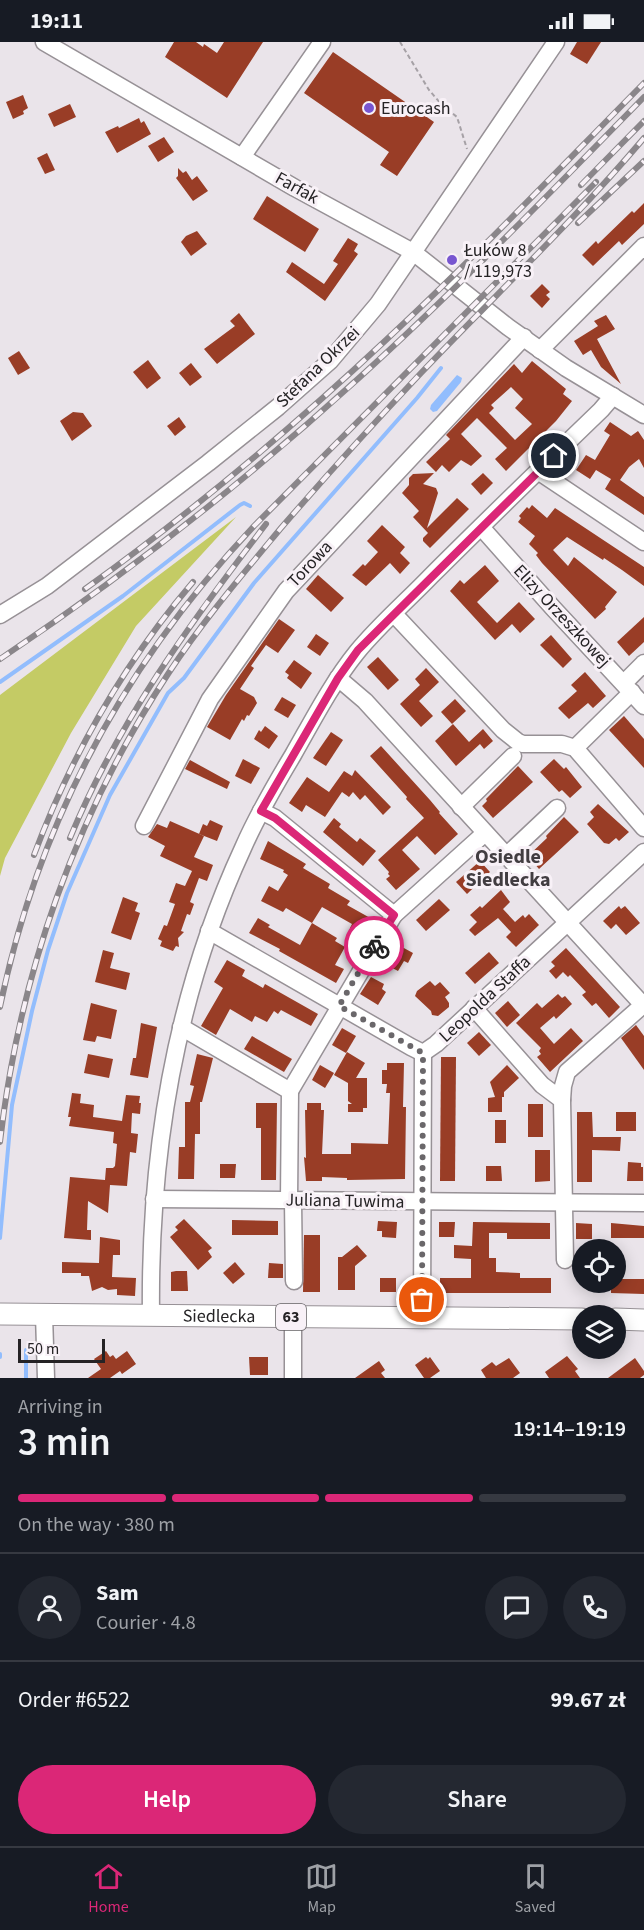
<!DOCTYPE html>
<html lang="en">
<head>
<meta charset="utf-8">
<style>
  :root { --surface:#171b24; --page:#242831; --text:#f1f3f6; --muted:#9ea1a6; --line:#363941; --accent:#db2777 }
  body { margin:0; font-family:"Source Sans 3",sans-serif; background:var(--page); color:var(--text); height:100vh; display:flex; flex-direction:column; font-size:22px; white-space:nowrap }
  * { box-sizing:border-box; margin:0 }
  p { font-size:20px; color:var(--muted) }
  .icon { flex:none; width:33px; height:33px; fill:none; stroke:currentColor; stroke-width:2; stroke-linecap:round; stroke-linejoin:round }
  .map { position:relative; height:1336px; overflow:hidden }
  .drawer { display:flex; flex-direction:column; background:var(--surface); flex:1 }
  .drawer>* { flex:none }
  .buttons { position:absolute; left:572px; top:1197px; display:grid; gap:12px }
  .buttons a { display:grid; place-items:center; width:54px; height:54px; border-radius:50%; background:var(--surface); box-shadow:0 3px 15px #0003; font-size:30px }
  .scale { position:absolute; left:18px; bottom:15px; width:87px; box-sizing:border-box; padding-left:6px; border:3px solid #252325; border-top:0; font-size:16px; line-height:21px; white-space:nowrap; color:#252325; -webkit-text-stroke:4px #f8f1f7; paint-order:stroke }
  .pin { position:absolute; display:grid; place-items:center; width:51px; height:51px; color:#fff; margin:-26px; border:3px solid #fff; border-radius:50%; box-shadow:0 2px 6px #0007 }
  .courier { position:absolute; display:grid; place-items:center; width:60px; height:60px; margin:-30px; border:4px solid #db2777; border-radius:50%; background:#fff; color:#222; box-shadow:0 2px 8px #0007 }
  .headline em { font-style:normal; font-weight:600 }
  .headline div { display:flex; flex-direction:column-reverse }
  .headline { display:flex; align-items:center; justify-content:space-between; height:102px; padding:0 18px }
  h1 { font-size:39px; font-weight:600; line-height:45px }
  .bar { display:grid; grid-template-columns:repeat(4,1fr); gap:9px 6px; align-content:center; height:72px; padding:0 18px }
  .bar i { height:8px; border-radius:4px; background:var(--line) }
  .bar .on { background:var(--accent) }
  .bar p { grid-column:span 4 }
  .line { display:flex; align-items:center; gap:15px; padding:0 18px; border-top:2px solid var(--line) }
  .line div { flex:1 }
  .round { display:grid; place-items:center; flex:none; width:63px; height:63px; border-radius:32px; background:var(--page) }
  .button { display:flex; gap:12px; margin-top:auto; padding:12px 18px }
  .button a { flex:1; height:69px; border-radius:36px; background:var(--accent); color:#fff; font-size:24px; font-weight:600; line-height:69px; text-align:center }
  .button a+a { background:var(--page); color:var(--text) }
  .status { display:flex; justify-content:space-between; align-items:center; height:42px; padding:0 30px; background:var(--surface); direction:ltr }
  .status svg { height:16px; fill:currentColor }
  .dock { display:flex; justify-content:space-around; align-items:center; height:84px; border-top:2px solid var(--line); background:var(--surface); font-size:16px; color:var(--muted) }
  .dock a { display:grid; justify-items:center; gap:3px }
  .dock .on { color:var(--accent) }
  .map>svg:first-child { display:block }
  .green { fill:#c4cb65 }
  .water { fill:#92bdfd }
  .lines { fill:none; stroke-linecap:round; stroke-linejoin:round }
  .stream { stroke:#92bdfd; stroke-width:4 }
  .building { fill:#993d26; fill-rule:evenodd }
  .minor-casing { stroke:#979196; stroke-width:19 }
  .major-casing { stroke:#979196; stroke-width:23 }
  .path { stroke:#a6a1a6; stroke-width:2; stroke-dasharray:4.5 3; stroke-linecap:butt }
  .minor { stroke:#fff; stroke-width:16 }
  .major { stroke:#fff; stroke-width:21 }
  .rail-casing { stroke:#8a868a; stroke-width:6 }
  .rail { stroke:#f8f1f7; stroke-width:4; stroke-dasharray:11; stroke-linecap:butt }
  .done { stroke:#6a676a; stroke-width:6; stroke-dasharray:0 10.8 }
  .route { stroke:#db2777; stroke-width:8 }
  .poi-dot { fill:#7856d0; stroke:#f8f1f7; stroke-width:2 }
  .labels { text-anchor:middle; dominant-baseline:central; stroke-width:6; stroke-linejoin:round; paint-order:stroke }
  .shield { fill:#f8f1f7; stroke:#646164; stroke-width:1.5 }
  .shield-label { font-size:16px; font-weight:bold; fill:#252325 }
  .poi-label { font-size:18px; fill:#252325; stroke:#f8f1f7; text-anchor:start }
  .street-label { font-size:18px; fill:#252325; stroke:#f8f1f7 }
  .neighbourhood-label { font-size:20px; font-weight:bold; fill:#423d41; stroke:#f8f1f7 }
</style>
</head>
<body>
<div class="status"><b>19:11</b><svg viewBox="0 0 49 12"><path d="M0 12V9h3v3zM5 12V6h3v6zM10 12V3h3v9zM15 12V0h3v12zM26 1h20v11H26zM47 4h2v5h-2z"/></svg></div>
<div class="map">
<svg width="644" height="1336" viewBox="0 0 644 1336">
  <rect width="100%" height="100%" fill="#eae4ea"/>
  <!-- green -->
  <path class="green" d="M236,475L136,584L71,691L5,816L0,834V653Z"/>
  <!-- water -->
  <path class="water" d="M457,333L462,336L461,340L437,369L433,370L430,367L431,363Z"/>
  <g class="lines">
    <!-- stream -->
    <g class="stream">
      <path d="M0,640L123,554L240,463L244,461L250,464"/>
      <path d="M0,1196L12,1063L32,969L48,908L67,851L110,753L168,651L184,636L254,541L417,356L441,326"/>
      <path d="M0,1312V1315"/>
      <path d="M26,1336V1308"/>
    </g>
  </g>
  <!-- building -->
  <g class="building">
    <path d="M174,0H196L203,5L204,2L217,11L224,0H263L227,56L165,15Z"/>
    <path d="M577,0H601L587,22L570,12Z"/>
    <path d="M333,10L434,80L397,134L380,123L389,110L304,51Z"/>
    <path d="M23,53L28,66L23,69L24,72L13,77L6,60Z"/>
    <path d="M70,62L76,75L54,85L48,72Z"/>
    <path d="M139,76L141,81L144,79L151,92L117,111L105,90L118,84L119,86Z"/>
    <path d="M164,95L174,110L158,120L148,104Z"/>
    <path d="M47,111L55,128L45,132L37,116Z"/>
    <path d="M178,126L183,131L186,129L192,138L197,134L208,149L193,159L176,136L178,134Z"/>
    <path d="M267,154L319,187L305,210L253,177Z"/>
    <path d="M644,161V182L622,203L619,199L593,224L582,213L596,199L598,202L632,169L634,171Z"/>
    <path d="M197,189L207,202L191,214L181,200L186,194Z"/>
    <path d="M348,196L358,202L354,209L358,212L325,259L286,230L292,220L324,242L338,222L333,219Z"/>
    <path d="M542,242L550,250L546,253L550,257L542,266L530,254Z"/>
    <path d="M239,271L255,292L217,322L204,307L235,284L230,279Z"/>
    <path d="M606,273L615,287L597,297L621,342L601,325L591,308L583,313L574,299L598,284L594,279Z"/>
    <path d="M19,309L30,326L18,333L8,316Z"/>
    <path d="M148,318L161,336L147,347L133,330Z"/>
    <path d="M532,319L566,347L563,352L572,359L556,379L506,429L495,417L507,406L477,376L461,392L482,414L471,424L461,418L449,430L442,423L436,430L426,420L450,397L446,393L514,322L522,331ZM511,345L523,357L515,366L532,382L515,398L489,371L494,366L491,363Z"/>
    <path d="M191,321L202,335L190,344L179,331Z"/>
    <path d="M73,370L83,371L92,384L72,399L60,379Z"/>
    <path d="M179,375L186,385L175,394L167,384Z"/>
    <path d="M610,380L631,394L638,389L644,398V426L639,417L629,425L620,438L644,455V473L605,447L611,437L596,428L590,437L576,428L586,413L595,418L610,393L604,389Z"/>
    <path d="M434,431L423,442L436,446L438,451L427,486L457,456L469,467L430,506L423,499V496L428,491L413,475L419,469L402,451L409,443V436L413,432Z"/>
    <path d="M483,431L493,441L481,453L471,442Z"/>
    <path d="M532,463L547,476L555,466L644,525V544L622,528L604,516L603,518L567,495L553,508L568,524L574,515L617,550L605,565L606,567L595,577L542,521L536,513L538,511L529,502L535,494L518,480L521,476L519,474L527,465L529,467Z"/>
    <path d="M382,483L405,505L400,511L410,521L400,532L390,521L366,544L352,533L363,522L365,524L378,510L367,499Z"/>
    <path d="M485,523L499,539L477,560L497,581L519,560L535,577L520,591L512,582L495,598L450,549L460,538L464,542Z"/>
    <path d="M318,533L344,556L331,570L306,547Z"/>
    <path d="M644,575V600L629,614L617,600Z"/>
    <path d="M279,577L295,588L278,611L266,603L251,624L254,626L240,647L254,655L257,661L249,674L247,673L244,679L242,677L230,698L207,685L226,653Z"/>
    <path d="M316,592L329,601L320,614L307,605Z"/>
    <path d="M551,593L572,617L563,626L540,603Z"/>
    <path d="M378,615L399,638L388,648L367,625Z"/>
    <path d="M294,618L312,631L301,647L287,636L289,633L285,630Z"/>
    <path d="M426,626L439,640L419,659L433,674L421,685L400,662L420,643L415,637Z"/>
    <path d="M585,630L606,654L593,666L588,661L569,677L558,666L577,649L571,643Z"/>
    <path d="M282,655L296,663L288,676L274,668Z"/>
    <path d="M455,657L466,669L452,682L441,670Z"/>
    <path d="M624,674L644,697V726L609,688Z"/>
    <path d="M453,682L469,700L483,687L493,699L484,707L480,702L456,724L435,699Z"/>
    <path d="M265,684L278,694L269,707L254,697L259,688L261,690Z"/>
    <path d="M331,690L343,698L326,724L313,716Z"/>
    <path d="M381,704L430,758L440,770L439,771L458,792L435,813L417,794L402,808L420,827L396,848L386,837L390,834L388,832L389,830L378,818L424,776L406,757L407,755L370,714Z"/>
    <path d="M243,717L260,726L251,742L235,734Z"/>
    <path d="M554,717L564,727L566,725L582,745L570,756L562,748L559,750L540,730Z"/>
    <path d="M190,718L230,740L227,747L185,727Z"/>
    <path d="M518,724L533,740L493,776L482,764L487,759L486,757Z"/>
    <path d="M355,728L391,765L383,773L365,753L360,758L353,750L349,755L342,750L325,775L306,763L302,770L289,761L307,735L329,750L344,729L352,734Z"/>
    <path d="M598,762L629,790L619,799L616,796L609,802L604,801L587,782L594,775L590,770Z"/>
    <path d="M564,775L579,790L539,827L528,814L547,796L546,794Z"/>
    <path d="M334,776L341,782L339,785L357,800L360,796L376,809L363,824L323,790Z"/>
    <path d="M210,778L223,784L217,799L199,792L203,782L207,784Z"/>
    <path d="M170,779L204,794L194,815L213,823L207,839L199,836L190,860L194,862L190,873L187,872L181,889L184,890L178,896L179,905L176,904L173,909L160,904L162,899L158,897L164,883L167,884L175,862L169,860L176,841L185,844L192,829L160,814L165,804L148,795L157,782L167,786Z"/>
    <path d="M268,799L306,822L303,826L330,842L328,846L350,859L347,863L372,877L362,894L350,886L352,882L322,865L312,881L286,866L283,870L261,859L269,844L278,849L288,833L283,830L284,828L260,817Z"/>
    <path d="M480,819L490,830L467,852L456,840Z"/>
    <path d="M501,848L510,860L503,867L515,880L523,873L525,876L529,872L539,883L516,905L506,895L511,890L498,876L475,894L469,888L477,880L470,873L480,864L482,866Z"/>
    <path d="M123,855L138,861L135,869L140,871L131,898L111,891Z"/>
    <path d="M439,857L450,868L426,889L416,878Z"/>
    <path d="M619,864L621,867L625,864L640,881L626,893L616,882L611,887L603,879Z"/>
    <path d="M258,876L270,883L268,885L300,903L312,881L337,896L335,899L345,905L335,923L344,927L336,941L279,909L280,907L249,891Z"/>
    <path d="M391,899L413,911L408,921L404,919L398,929L379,919Z"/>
    <path d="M566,906L620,965L609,976L596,961L592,964L582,953L586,950L570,933L568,935L563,930L556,937L549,929L555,924L551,920Z"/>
    <path d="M103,908L114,911L110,926L130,931L126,948L95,940Z"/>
    <path d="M489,910L499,921L475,942L465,931Z"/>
    <path d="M227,918L245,928L242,934L263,946L265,942L318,972L311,984L281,968L278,972L274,969L267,980L255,974L252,980L230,967L216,993L201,984L223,946L214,940Z"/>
    <path d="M371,935L384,942L382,947L386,950L378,963L360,952Z"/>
    <path d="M430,939L435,944L440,940L450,951L445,955L449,961V965L438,974L432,973L431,969L415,954L417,949Z"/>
    <path d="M558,952L562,956L565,954L572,962L556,977L554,974L540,986L554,1002L571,986L583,999L550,1030L537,1015L541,1012L539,1009L541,1006L516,981L537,961L542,966Z"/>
    <path d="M508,959L520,973L507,985L495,971Z"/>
    <path d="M91,961L117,968L111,997L97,994L95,1000L83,998Z"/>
    <path d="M141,981L157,985L148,1036L130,1033L133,1016H136Z"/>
    <path d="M636,983L644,994V1028L621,996Z"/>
    <path d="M342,986L356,994L346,1011L332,1003Z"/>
    <path d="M479,990L491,1003L479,1014L467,1001Z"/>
    <path d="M252,994L292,1017L284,1030L244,1007Z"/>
    <path d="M347,1010L365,1021L356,1036H367V1066H363V1070H348V1062H352L348,1059V1041L334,1033Z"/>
    <path d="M88,1012L113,1017L109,1036L84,1031Z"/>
    <path d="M197,1012L213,1016L202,1060H200V1092H195L194,1137H178L179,1105H185V1060H190L194,1044L190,1043Z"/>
    <path d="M441,1015H456L455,1139H440Z"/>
    <path d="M387,1021H404L403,1065H406L405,1137L347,1138V1136L322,1135V1139H306L304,1115L306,1116L305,1068H307V1061H321V1068H324L322,1112H351V1101L388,1102L390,1051H386L387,1042H382V1028H387Z"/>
    <path d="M320,1023L334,1031L325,1046L312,1038Z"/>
    <path d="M507,1023L519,1036L504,1050V1055H502V1070H488V1056L495,1055L490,1040Z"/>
    <path d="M72,1051L81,1052L80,1061L94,1063L93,1075L122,1079L126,1053L140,1054L139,1061H141L140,1072L132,1071L131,1091L138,1092L136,1111L130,1110L127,1144L110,1143L108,1171L88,1159L87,1188H91V1198L64,1196L70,1135L105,1138L106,1126H113L115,1124L117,1102L113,1101L114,1090L69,1084L71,1075H68Z"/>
    <path d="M256,1061H277L276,1138H261V1086H256Z"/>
    <rect x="528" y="1062" width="15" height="33"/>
    <path d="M577,1070H592L593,1095H621L620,1109L592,1108V1140H577Z"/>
    <rect x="616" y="1070" width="20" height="19"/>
    <rect x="495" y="1078" width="11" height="23"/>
    <path d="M535,1108H550V1139L535,1140Z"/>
    <path d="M628,1120L641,1121V1125H643V1139H627Z"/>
    <path d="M220,1122H236L235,1136H220Z"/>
    <path d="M486,1124H501L502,1139H486Z"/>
    <path d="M184,1177L212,1206L208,1209L212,1215L198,1228L170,1195L178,1188L175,1185Z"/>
    <path d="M232,1178L278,1179V1193H232Z"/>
    <path d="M378,1179L397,1180L396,1196L382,1195V1189H377Z"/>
    <path d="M439,1180H455L454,1195H439Z"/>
    <path d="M473,1180L550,1181V1197H507V1191H489V1216H496V1230L520,1231V1236H551V1251H440V1236H471V1217L454,1216V1203L472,1204Z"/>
    <path d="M576,1181L592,1182V1197H576Z"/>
    <path d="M611,1181L644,1184V1196H611Z"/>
    <path d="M304,1193H320V1250H303Z"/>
    <path d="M100,1195L120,1198V1213H113L112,1235L136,1236L135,1254L117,1253V1247L108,1248L102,1245L92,1249L89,1234H81V1231H62V1220L99,1221Z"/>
    <path d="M357,1203L367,1214L355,1224V1248H338V1215H342Z"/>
    <path d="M235,1220L245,1232L233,1242L223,1231Z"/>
    <path d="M269,1221L283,1222V1236H268Z"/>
    <path d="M176,1229H187L188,1249H171V1230Z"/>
    <rect x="380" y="1236" width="16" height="14"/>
    <path d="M615,1237H644V1252L611,1251V1240H615Z"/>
    <path d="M106,1309L110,1315L113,1313L116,1317L127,1309L136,1322L122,1332L120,1329L110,1336H88L101,1327L94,1317Z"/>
    <path d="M567,1314L578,1327L575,1329L580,1336H549L545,1330Z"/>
    <path d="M249,1315H268V1333H250Z"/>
    <path d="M426,1315L428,1317L430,1315L440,1329L430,1336H424L415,1323Z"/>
    <path d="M509,1316L520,1331L513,1336H486L481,1328L492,1320L496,1324Z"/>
    <path d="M635,1316L644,1329V1333L640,1336H608Z"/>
    <path d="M379,1319L385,1328L381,1331L385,1336H355Z"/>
  </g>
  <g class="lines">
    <!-- minor casing -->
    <g class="minor-casing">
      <g id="minor">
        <path d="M44,0L295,146L413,210L508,285L566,326L644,373"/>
        <path d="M242,115L322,0"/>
        <path d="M540,308L644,204"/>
        <path d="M538,429L644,500"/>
        <path d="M481,485L553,566L644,664"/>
        <path d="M394,572L503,688L518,700L523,702H562L575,706L644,786"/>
        <path d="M0,573L47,544L208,421L278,365L330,319L378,262L556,0"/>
        <path d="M338,636L365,659L644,964"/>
        <path d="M624,641L644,621"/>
        <path d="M575,706L632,650"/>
        <path d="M461,765L513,714"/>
        <path d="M261,769L275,776L394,873L485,791"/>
        <path d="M144,784L210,657L286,549L524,295"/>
        <path d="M506,814L557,766"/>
        <path d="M209,889L411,1005L423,1011L436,1002L644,810"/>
        <path d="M474,966L542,1043L562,1058L565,1218"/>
        <path d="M181,985L290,1049L289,1158"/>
        <path d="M290,1049L394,873"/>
        <path d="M562,1058L563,1044L567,1030L643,963"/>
        <path d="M154,1157L644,1161"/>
        <path d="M293,1158L294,1239"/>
        <path d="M44,1273L46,1336"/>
        <path d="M151,1274C149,1113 175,953 243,806C257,774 275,743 293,713C313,678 332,641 357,610C379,583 407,559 431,534C487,478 544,423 601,368L613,354"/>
        <path d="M422,1276L423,1011"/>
        <path d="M293,1336V1275"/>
      </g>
    </g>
    <!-- major casing -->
    <g class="major-casing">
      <g id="major">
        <path id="s1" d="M0,1272L582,1277"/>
        <path d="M615,1277L644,1278"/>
      </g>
    </g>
    <!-- path -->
    <path class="path" d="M400,0L429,48L442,63L457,75L467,107"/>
    <!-- minor -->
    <use href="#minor" class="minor"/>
    <!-- major -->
    <use href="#major" class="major"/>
    <!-- rail casing -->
    <g class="rail-casing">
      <g id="rail">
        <path d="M581,143L644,79"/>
        <path d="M578,181L644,119"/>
        <path d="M85,547C191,471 291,387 386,298C475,215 559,127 644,41"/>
        <path d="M0,617C127,532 247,438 360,335C458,246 551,150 644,55"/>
        <path d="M70,796C118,680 190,581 266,482"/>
        <path d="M34,813C71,714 124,621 193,540"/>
        <path d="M0,965C38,780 125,621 254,484L596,140"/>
        <path d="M0,1100C19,933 76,772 168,632C202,580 242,533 281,486C326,434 373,382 421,331C495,253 574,179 644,96"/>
      </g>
    </g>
    <!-- rail -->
    <use href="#rail" class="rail"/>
  </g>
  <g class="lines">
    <!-- done -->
    <path class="done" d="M374,904L339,964L423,1011L422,1258"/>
    <!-- route -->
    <path class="route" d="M374,904L394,873L275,776L261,769L338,636L358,608L554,414"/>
  </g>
  <!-- markers -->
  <g class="poi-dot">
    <circle cx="369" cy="66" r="6"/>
    <circle cx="452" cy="218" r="6"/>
  </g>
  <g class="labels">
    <!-- shield labels -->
    <rect class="shield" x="276" y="1262" width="30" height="26" rx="4.5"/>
    <g class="shield-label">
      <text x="291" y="1275">63</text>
    </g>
    <!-- poi labels -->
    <g class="poi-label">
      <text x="381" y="66">Eurocash</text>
      <text x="464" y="208">Łuków 8<tspan x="464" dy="21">/ 119,973</tspan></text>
    </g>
    <!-- street labels -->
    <g class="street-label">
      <text transform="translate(297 146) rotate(29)">Farfak</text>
      <text transform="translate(318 325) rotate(-44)">Stefana Okrzei</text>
      <text transform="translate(310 522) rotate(-47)">Torowa</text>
      <text transform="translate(562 574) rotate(47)">Elizy Orzeszkowej</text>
      <text transform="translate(485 957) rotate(-43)">Leopolda Staffa</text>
      <text transform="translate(345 1159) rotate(1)">Juliana Tuwima</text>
      <text stroke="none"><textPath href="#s1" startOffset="219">Siedlecka</textPath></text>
    </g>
    <!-- neighbourhood labels -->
    <g class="neighbourhood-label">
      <text x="508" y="815">Osiedle<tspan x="508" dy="23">Siedlecka</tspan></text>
    </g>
  </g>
</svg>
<div class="buttons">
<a><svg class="icon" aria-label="locate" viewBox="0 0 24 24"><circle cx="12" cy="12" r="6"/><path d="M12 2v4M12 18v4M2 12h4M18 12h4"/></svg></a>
<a><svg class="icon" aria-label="layers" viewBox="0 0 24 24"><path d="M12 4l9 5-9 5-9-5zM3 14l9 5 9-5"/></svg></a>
</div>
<div class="scale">50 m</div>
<div class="pin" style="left:422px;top:1258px;background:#ea580c"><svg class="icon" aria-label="bag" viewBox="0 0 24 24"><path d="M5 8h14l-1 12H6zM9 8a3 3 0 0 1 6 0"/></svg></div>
<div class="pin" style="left:554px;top:414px;background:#1f2937"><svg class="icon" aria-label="home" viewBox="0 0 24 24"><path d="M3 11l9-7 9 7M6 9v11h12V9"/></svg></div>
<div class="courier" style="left:374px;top:904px"><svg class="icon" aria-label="bike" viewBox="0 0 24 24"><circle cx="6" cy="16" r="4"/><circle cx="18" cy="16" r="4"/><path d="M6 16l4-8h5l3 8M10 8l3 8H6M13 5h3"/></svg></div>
</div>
<section class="drawer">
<div class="headline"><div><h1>3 min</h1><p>Arriving in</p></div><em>19:14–19:19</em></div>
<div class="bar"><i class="on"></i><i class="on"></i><i class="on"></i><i></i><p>On the way · 380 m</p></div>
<div class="line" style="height:108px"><a class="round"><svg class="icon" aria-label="person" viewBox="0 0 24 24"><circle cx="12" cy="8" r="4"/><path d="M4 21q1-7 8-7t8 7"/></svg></a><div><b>Sam</b><p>Courier · 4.8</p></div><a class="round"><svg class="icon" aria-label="chat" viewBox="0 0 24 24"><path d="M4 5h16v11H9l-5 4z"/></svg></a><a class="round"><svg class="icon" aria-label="phone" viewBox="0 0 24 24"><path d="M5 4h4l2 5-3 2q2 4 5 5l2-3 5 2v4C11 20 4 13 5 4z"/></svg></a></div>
<div class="line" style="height:78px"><div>Order #6522</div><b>99.67 zł</b></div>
<div class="button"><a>Help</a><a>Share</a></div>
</section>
<nav class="dock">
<a class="on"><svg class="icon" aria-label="home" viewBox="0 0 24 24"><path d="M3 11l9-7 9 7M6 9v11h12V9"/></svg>Home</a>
<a><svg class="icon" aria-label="map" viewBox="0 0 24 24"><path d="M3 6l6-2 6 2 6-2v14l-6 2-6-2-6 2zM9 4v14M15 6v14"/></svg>Map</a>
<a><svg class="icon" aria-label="saved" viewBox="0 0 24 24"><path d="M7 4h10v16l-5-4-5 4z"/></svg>Saved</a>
</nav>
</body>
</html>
